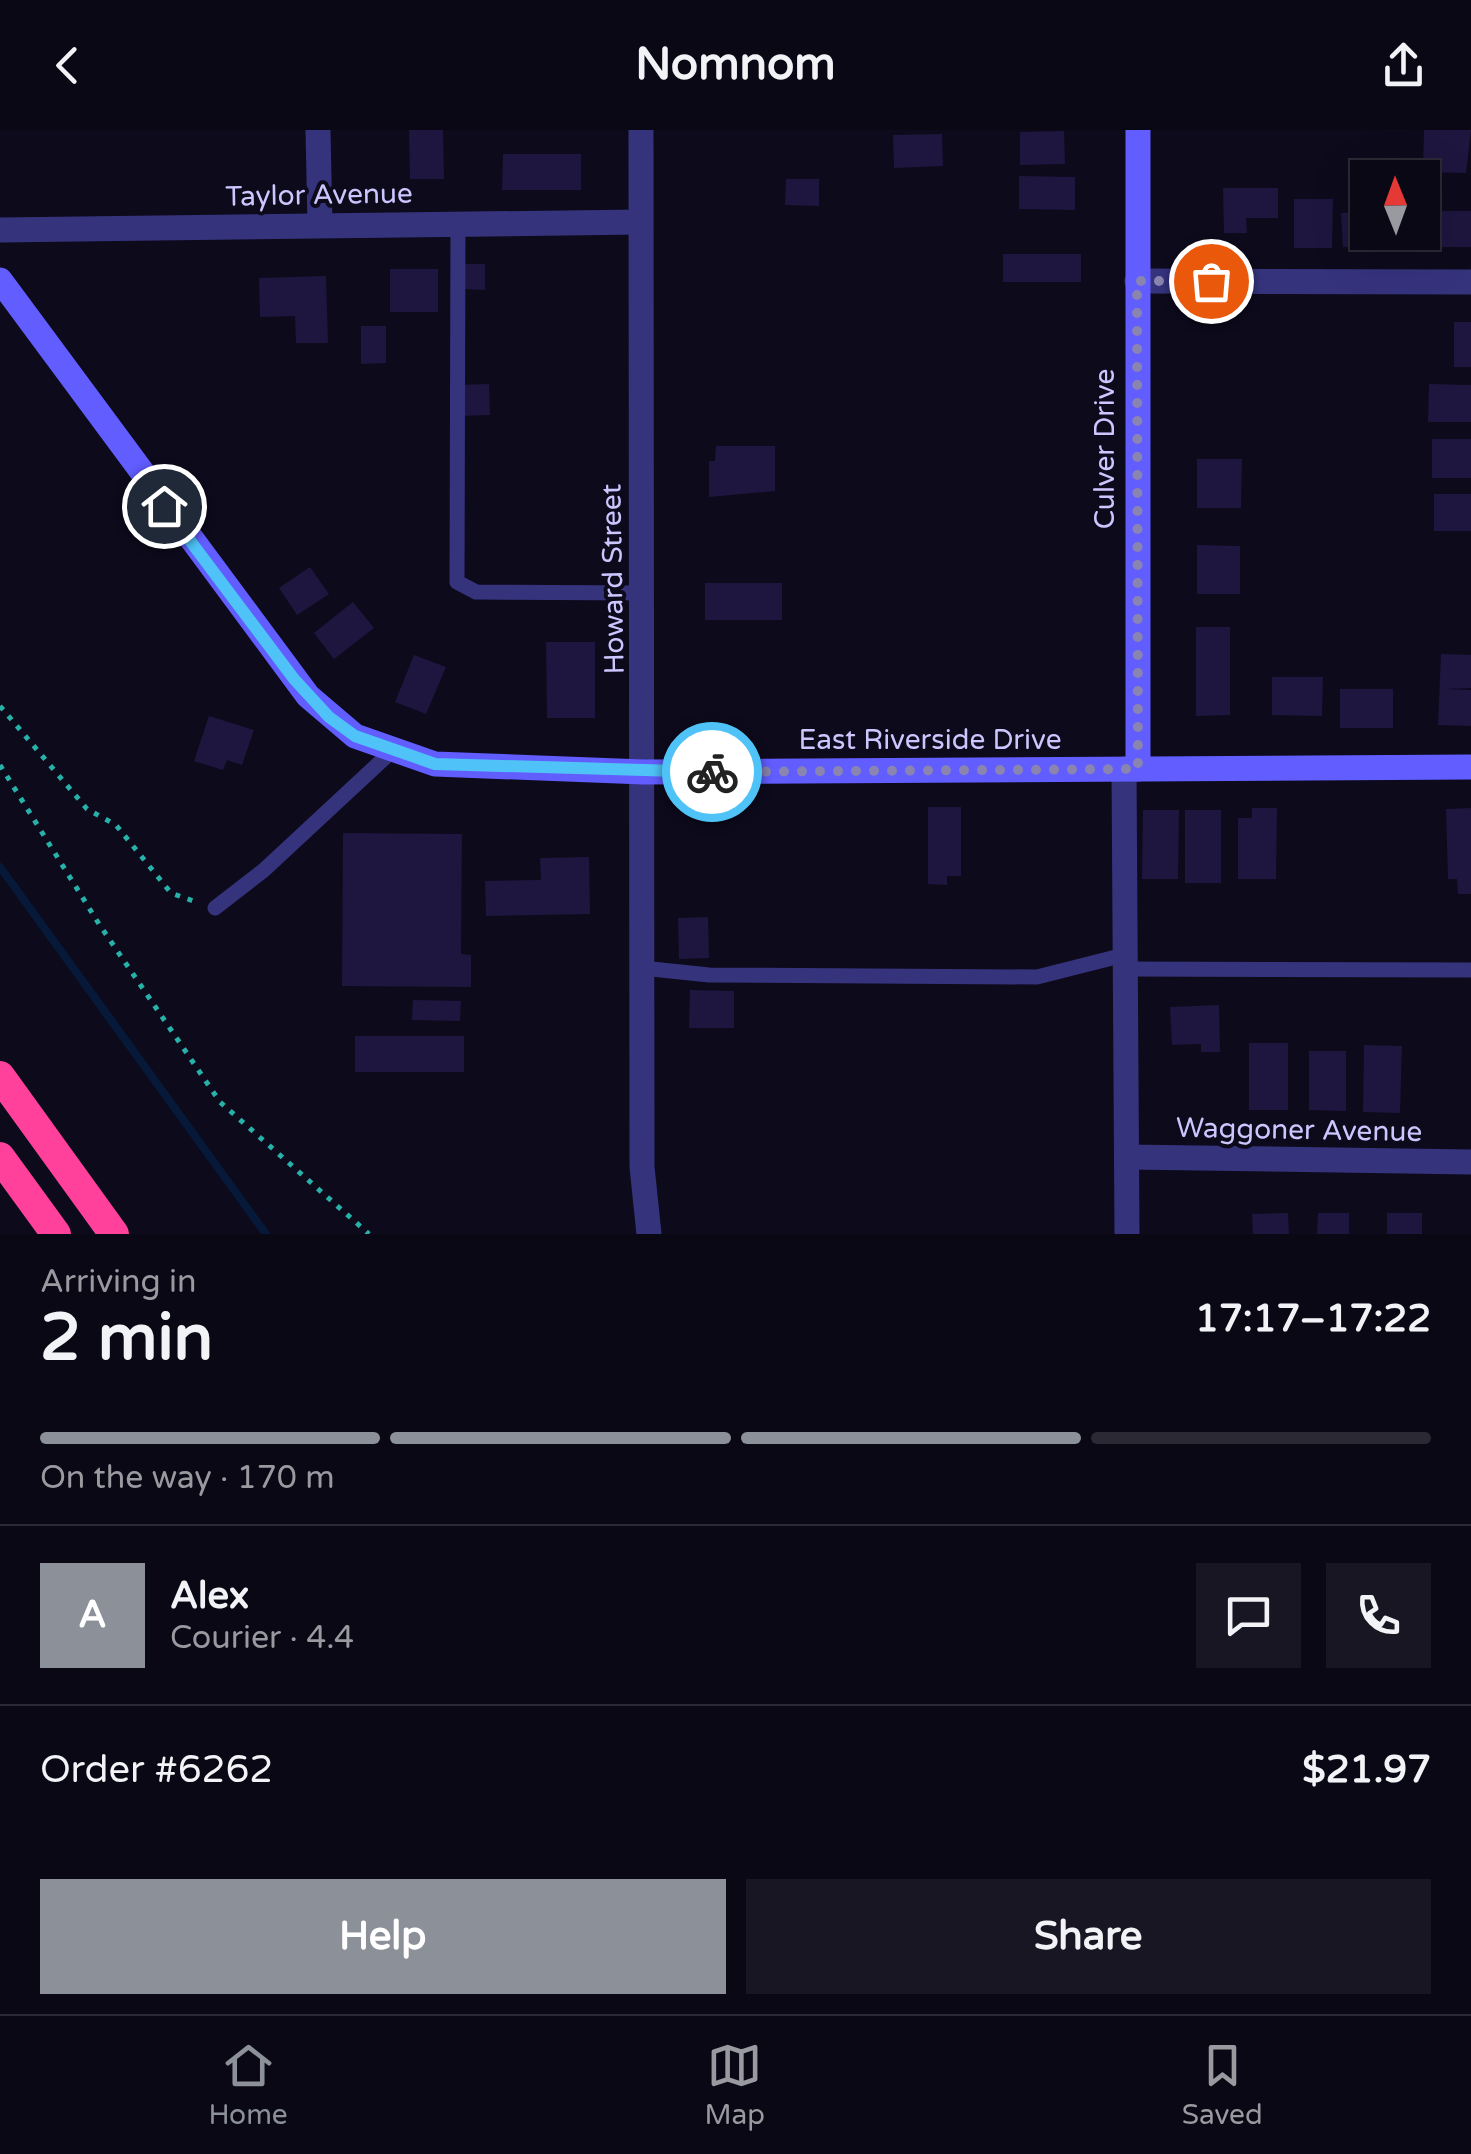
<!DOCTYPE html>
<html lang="en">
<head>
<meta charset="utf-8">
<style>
  :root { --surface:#0a0815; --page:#181622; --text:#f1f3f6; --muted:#999aa0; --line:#2a2934; --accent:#8c9099 }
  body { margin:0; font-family:"Varela Round",sans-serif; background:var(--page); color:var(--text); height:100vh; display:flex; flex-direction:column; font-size:38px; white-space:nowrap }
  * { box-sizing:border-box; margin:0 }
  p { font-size:32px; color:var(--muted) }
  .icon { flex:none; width:55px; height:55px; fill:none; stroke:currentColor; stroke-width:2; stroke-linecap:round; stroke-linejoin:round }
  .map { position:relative; height:1104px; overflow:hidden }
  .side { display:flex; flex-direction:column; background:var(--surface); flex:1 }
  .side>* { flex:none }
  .needle { width:65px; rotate:359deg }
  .controls { position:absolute; left:1350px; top:30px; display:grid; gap:20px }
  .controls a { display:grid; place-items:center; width:90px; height:90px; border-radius:0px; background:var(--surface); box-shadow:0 10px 40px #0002,0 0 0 2px var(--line); font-size:50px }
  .pin { position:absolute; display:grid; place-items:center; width:85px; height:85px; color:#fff; margin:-42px; border:5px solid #fff; border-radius:50%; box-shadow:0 2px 10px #0007 }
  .courier { position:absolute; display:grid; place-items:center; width:100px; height:100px; margin:-50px; border:8px solid #4fc3f7; border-radius:50%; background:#fff; color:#222; box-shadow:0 2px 12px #0007 }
  .summary em { font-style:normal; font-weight:700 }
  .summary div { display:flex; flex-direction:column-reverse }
  .summary { display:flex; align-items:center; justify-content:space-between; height:170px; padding:0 40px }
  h1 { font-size:65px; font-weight:700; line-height:75px }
  .bar { display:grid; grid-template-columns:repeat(4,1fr); gap:15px 10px; align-content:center; height:120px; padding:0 40px }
  .bar i { height:12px; border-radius:8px; background:var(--line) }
  .bar .selected { background:var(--accent) }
  .bar p { grid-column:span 4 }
  .line { display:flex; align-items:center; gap:25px; padding:0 40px; border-top:2px solid var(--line) }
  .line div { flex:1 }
  .round { display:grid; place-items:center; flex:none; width:105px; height:105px; border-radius:0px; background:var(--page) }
  .button { display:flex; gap:20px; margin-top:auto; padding:20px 40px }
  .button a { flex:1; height:115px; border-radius:0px; background:var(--accent); color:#fff; font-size:40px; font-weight:700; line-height:115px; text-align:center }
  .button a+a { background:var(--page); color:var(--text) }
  header { display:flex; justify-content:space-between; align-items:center; height:130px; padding:0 40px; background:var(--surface); font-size:45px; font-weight:700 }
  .menu { display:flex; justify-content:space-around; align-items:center; height:140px; border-top:2px solid var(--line); background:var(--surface); font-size:28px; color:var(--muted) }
  .menu a { display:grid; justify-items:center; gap:5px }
  .menu .selected { color:var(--accent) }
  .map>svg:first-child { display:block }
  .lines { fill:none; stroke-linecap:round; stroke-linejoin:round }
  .stream { stroke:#071939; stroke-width:8 }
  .building { fill:#1e163e }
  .path { stroke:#28b1a8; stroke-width:5; stroke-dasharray:5 8; stroke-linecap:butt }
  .lane { stroke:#36337d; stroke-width:15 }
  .street { stroke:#36337d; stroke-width:25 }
  .secondary { stroke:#615dff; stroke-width:25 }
  .highway { stroke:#ff419c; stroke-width:30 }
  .done { stroke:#8984b0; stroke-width:10; stroke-dasharray:0 18 }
  .route { stroke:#4fc3f7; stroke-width:12 }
  .labels { text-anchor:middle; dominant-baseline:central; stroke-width:8; stroke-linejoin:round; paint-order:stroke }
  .street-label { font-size:28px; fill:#ccc6ff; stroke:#0d0a1c }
</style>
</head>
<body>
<header><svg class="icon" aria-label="back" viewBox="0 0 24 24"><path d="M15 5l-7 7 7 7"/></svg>Nomnom<svg class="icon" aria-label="share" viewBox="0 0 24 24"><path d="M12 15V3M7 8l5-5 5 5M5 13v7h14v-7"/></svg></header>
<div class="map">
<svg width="1471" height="1104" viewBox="0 0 1471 1104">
  <rect width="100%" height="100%" fill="#0d0a1c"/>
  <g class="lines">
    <!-- stream -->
    <path class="stream" d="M0,737L266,1104"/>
  </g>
  <!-- building -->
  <g class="building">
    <path d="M409,0H443L444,49H410Z"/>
    <path d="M1424,0H1471L1466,43L1423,42Z"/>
    <path d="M1064,1L1065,34L1020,35V2Z"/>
    <path d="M942,4L943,36L894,38L893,5Z"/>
    <path d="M503,24H581V60H502Z"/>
    <path d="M1019,46L1075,47V80L1019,79Z"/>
    <path d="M786,49H819V76L785,75Z"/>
    <path d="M1223,58H1278V88H1246L1247,103H1224Z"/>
    <path d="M1294,69H1333L1332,118H1294Z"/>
    <rect x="1442" y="81" width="29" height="36"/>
    <path d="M1368,82V102H1409V115L1343,117L1341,83Z"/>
    <rect x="1003" y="124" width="78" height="28"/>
    <path d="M461,134H485V160L461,159Z"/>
    <rect x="390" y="139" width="48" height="43"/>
    <path d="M326,146L328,213H296L295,186L260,187L259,148Z"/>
    <rect x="1454" y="192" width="17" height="45"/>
    <path d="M361,196H386V233L361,234Z"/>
    <path d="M489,254L490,285L460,286L458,255Z"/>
    <path d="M1429,254L1471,255V292H1428Z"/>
    <rect x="1432" y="309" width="39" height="39"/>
    <path d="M716,316H775V361L709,367V331H715Z"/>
    <path d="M1197,329H1242L1241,378H1197Z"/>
    <rect x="1434" y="364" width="37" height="37"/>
    <path d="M1197,415L1240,416V464H1197Z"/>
    <path d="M310,437L329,464L297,485L279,458Z"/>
    <rect x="705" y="453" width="77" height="37"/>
    <path d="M353,472L374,498L334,529L314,503Z"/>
    <path d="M1196,497H1230V585L1196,586Z"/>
    <path d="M546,512H595V588H547Z"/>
    <path d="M1441,524L1471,525V558L1446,559L1471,560V596L1438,595Z"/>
    <path d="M414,525L446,537L426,584L395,572Z"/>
    <path d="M1272,547H1323L1322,586L1272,585Z"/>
    <rect x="1340" y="559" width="53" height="39"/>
    <path d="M209,586L254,600L242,635L227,630L223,640L194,631Z"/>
    <path d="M928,677H961V746H947V755L928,754Z"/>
    <path d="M1252,678H1277L1276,749H1238V688H1252Z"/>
    <path d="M1471,678V764H1458L1457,749H1448L1446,679Z"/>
    <path d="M1143,680H1179L1178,749H1142Z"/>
    <rect x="1185" y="680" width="36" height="73"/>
    <path d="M343,703L462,704L461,824L471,825V857L342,856Z"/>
    <path d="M589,727L590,784L486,786L485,751L541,750L540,728Z"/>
    <path d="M708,787L709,828L679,829L678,788Z"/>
    <path d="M690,860L734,861V898H689Z"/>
    <path d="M413,870L461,871L460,891L412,890Z"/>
    <path d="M1219,875L1220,922H1201V914L1172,915L1170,877Z"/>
    <rect x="355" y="906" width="109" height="36"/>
    <rect x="1249" y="913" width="39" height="67"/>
    <path d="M1364,915L1402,916L1400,983L1363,982Z"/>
    <path d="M1309,921H1346V981L1309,980Z"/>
    <path d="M1288,1083L1289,1104H1253L1252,1084Z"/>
    <path d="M1318,1083H1349V1104H1317Z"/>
    <rect x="1387" y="1083" width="35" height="21"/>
  </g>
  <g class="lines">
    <!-- path -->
    <g class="path">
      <path d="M0,576L87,679L116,695L171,763L196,772"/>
      <path d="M0,635L99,794L220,972L369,1104"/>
    </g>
    <!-- lane -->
    <g class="lane">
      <path d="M458,93L457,452L476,462L643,463"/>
      <path d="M215,778L264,740L391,622"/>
      <path d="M642,838L709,845L1037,847L1124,825"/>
      <path d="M1125,839L1471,840"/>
    </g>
    <!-- street -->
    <g class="street">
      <path d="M318,0L320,95"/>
      <path d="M641,0L642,1037L649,1104"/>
      <path d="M0,100L640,92"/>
      <path d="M1137,151L1471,152"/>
      <path d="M1124,639L1127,1104"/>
      <path d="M1127,1027L1471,1032"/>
    </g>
    <!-- secondary -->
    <g class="secondary">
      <path d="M1138,0V639"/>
      <path d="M0,150L308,566L355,606L435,634L644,642L1471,637"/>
    </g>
    <!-- highway -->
    <g class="highway">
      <path d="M0,946L114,1104"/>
      <path d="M0,1027L56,1104"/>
    </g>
  </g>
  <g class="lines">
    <!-- done -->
    <path class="done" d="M712,642L1138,639L1137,151H1211"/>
    <!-- route -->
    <path class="route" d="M164,376L294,549L329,587L355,606L435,634L712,642"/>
  </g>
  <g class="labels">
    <!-- street labels -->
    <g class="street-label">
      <text transform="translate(319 65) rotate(-1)">Taylor Avenue</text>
      <text transform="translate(1105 319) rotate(-90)">Culver Drive</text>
      <text transform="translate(613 449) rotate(-91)">Howard Street</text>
      <text x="930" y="610">East Riverside Drive</text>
      <text transform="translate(1299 1000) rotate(1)">Waggoner Avenue</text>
    </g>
  </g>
</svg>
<div class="controls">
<a><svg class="needle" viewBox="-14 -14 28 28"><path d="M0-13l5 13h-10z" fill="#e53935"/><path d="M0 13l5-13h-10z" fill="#999aa0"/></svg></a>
</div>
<div class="pin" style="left:1211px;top:151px;background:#ea580c"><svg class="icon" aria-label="bag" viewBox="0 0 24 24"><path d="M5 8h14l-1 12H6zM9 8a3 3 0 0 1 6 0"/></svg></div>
<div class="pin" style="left:164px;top:376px;background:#1f2937"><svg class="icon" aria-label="home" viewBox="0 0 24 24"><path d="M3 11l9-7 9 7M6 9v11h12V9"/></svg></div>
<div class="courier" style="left:712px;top:642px"><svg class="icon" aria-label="bike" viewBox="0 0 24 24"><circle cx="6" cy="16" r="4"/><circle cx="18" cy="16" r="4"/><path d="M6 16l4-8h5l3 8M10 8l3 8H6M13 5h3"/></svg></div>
</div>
<section class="side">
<div class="summary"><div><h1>2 min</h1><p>Arriving in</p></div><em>17:17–17:22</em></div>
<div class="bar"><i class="selected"></i><i class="selected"></i><i class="selected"></i><i></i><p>On the way · 170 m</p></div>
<div class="line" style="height:180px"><b class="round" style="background:var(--accent);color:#fff">A</b><div><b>Alex</b><p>Courier · 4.4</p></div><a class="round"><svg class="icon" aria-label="chat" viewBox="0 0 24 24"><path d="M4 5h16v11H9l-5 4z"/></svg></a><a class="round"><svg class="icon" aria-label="phone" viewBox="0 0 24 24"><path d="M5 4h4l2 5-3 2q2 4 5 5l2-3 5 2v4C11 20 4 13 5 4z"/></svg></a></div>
<div class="line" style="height:130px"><div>Order #6262</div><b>$21.97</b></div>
<div class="button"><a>Help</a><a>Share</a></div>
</section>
<nav class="menu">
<a class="selected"><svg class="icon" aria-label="home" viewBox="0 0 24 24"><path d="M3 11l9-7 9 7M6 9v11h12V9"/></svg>Home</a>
<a><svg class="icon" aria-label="map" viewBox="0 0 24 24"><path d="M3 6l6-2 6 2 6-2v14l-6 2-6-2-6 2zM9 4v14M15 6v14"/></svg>Map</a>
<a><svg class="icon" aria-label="saved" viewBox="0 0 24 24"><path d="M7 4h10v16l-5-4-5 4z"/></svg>Saved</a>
</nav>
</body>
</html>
